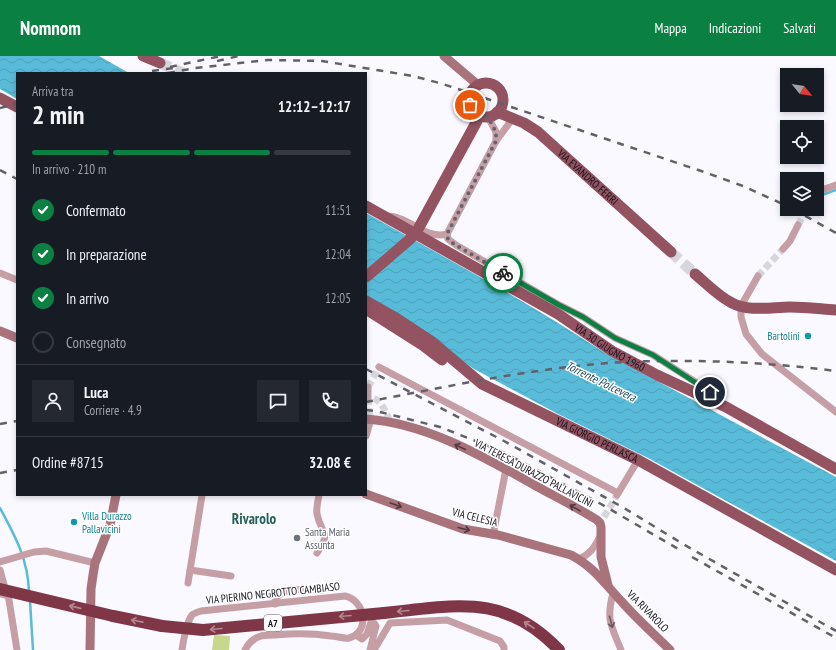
<!DOCTYPE html>
<html lang="it">
<head>
<meta charset="utf-8">
<style>
  :root { --surface:#171b24; --page:#242831; --text:#f1f3f6; --muted:#9ea1a6; --line:#363941; --accent:#0b8043 }
  body { margin:0; font-family:"PT Sans Narrow",sans-serif; background:var(--page); color:var(--text); height:100vh; display:flex; flex-direction:column; font-size:15px; white-space:nowrap }
  * { box-sizing:border-box; margin:0 }
  p { font-size:13px; color:var(--muted) }
  .icon { flex:none; width:22px; height:22px; fill:none; stroke:currentColor; stroke-width:2; stroke-linecap:round; stroke-linejoin:round }
  .map { position:relative; flex:1; overflow:hidden }
  .sheet { position:absolute; left:16px; top:16px; width:351px; height:424px; display:flex; flex-direction:column; background:var(--surface); border-radius:0px; box-shadow:0 2px 6px #0003 }
  .sheet>* { flex:none }
  .needle { width:26px; rotate:120deg }
  .tools { position:absolute; left:780px; top:12px; display:grid; gap:8px }
  .tools a { display:grid; place-items:center; width:44px; height:44px; border-radius:0px; background:var(--surface); box-shadow:0 2px 6px #0003; font-size:20px }
  .pin { position:absolute; display:grid; place-items:center; width:34px; height:34px; color:#fff; margin:-17px; border:2px solid #fff; border-radius:50%; box-shadow:0 1px 4px #0007 }
  .courier { position:absolute; display:grid; place-items:center; width:40px; height:40px; margin:-20px; border:3px solid #0b8043; border-radius:50%; background:#fff; color:#222; box-shadow:0 1px 5px #0007 }
  .summary em { font-style:normal; font-weight:800 }
  .summary div { display:flex; flex-direction:column-reverse }
  .summary { display:flex; align-items:center; justify-content:space-between; height:68px; padding:0 16px }
  h1 { font-size:26px; font-weight:800; line-height:30px }
  .bar { display:grid; grid-template-columns:repeat(4,1fr); gap:6px 4px; align-content:center; height:48px; padding:0 16px }
  .bar i { height:5px; border-radius:3px; background:var(--line) }
  .bar .on { background:var(--accent) }
  .bar p { grid-column:span 4 }
  .line { display:flex; align-items:center; gap:10px; padding:0 16px; border-top:1px solid var(--line) }
  .line div { flex:1 }
  .round { display:grid; place-items:center; flex:none; width:42px; height:42px; border-radius:0px; background:var(--page) }
  ol { padding:0 16px; list-style:none }
  li { display:flex; align-items:center; gap:12px; height:44px }
  li p { margin-inline-start:auto }
  li .icon { padding:4px; border-radius:50%; background:var(--accent); color:#fff; stroke-width:4 }
  li:last-child { color:var(--muted) }
  li i { width:22px; height:22px; border:2px solid var(--line); border-radius:50% }
  header { display:flex; align-items:center; gap:24px; box-sizing:border-box; height:56px; padding:0 20px; background:var(--accent); color:#fff }
  header strong { font-size:19px }
  nav { display:flex; gap:22px; margin-inline-start:auto; font-size:14px }
  .map>svg:first-child { display:block }
  .grass { fill:#c7d78b }
  .water { fill:url(#water-waves) }
  .lines { fill:none; stroke-linecap:round; stroke-linejoin:round }
  .stream { stroke:#58bcd9; stroke-width:2.5 }
  .street-tunnel { stroke:#d8d6dd; stroke-width:7; stroke-dasharray:7 3.5; stroke-linecap:butt }
  .primary-tunnel { stroke:#d8d6dd; stroke-width:11; stroke-dasharray:11 5.5; stroke-linecap:butt }
  .street { stroke:#c59fa5; stroke-width:7 }
  .secondary { stroke:#a9737c; stroke-width:9 }
  .primary { stroke:#935360; stroke-width:11 }
  .highway { stroke:#7f3748; stroke-width:12 }
  .rail { stroke:#63606a; stroke-width:2.5; stroke-dasharray:7 7; stroke-linecap:butt }
  .primary-bridge { stroke:#935360; stroke-width:11 }
  .highway-bridge { stroke:#7f3748; stroke-width:12 }
  .oneway { stroke:#513944 }
  .oneway2 { stroke:#b28791 }
  .oneway3 { stroke:#6e5962 }
  .done { stroke:#66646d; stroke-width:4; stroke-dasharray:0 7.2 }
  .route { stroke:#0b8043; stroke-width:5 }
  .culture-dot { fill:#0f9aa8; stroke:#fff; stroke-width:1.5 }
  .worship-dot { fill:#6b7280; stroke:#fff; stroke-width:1.5 }
  .labels { text-anchor:middle; dominant-baseline:central; stroke-width:3; stroke-linejoin:round; paint-order:stroke }
  .shield { fill:#fff; stroke:#5c5a62; stroke-width:1 }
  .shield-label { font-size:10px; font-weight:bold; fill:#16131e }
  .street-label { font-size:11px; fill:#16131e; stroke:#fff }
  .culture-label { font-size:11px; fill:#0d838f; stroke:#fff; text-anchor:end }
  .worship-label { font-size:11px; fill:#5b616d; stroke:#fff; text-anchor:start }
  .water-label { font-size:12px; font-style:italic; fill:#234f5c; stroke:#fff }
  .district-label { font-size:15px; font-weight:bold; fill:#25605f; stroke:#fff }
</style>
</head>
<body>
<header>
<strong>Nomnom</strong>
<nav><a>Mappa</a><a>Indicazioni</a><a>Salvati</a></nav>
</header>
<div class="map">
<svg width="836" height="594" viewBox="0 0 836 594">
  <defs>
    <pattern id="water-waves" width="16" height="10" patternUnits="userSpaceOnUse"><rect width="16" height="10" fill="#58bcd9"/><path d="M0 5q4-4 8 0t8 0" fill="none" stroke="#4ca1ba"/></pattern>
  </defs>
  <rect width="100%" height="100%" fill="#faf9ff"/>
  <!-- grass -->
  <path class="grass" d="M214,579L230,580L229,594H212Z"/>
  <!-- water -->
  <g class="water">
    <path d="M0,0H99L129,17H17V43L0,33Z"/>
    <path d="M366,157C446,202 528,246 605,297L836,421V505L648,402L560,359L474,313L366,240Z"/>
  </g>
  <g class="lines">
    <!-- stream -->
    <g class="stream">
      <path d="M817,145L822,139L836,134"/>
      <path d="M0,452C15,480 28,503 29,536"/>
      <path d="M30,545L33,594"/>
    </g>
    <!-- street-tunnel -->
    <g class="street-tunnel">
      <path d="M798,169L807,153"/>
      <path d="M758,220L783,193"/>
      <path d="M368,331L379,311"/>
      <path d="M368,342L370,363"/>
      <path d="M374,342C383,347 386,357 390,366"/>
      <path d="M604,461L617,439"/>
    </g>
    <!-- primary-tunnel -->
    <g class="primary-tunnel">
      <path d="M160,7L183,17"/>
      <path d="M671,196L695,218"/>
    </g>
    <!-- street -->
    <g class="street">
      <path d="M488,61L496,76V85"/>
      <path d="M817,138L819,135L836,129"/>
      <path d="M388,160C411,161 425,184 447,178L496,85L513,62"/>
      <path d="M447,178L448,183L456,189L559,249L583,261L615,282L653,299L711,336"/>
      <path d="M783,193L790,185L798,169"/>
      <path d="M0,217L17,224"/>
      <path d="M758,220L741,250V261L746,278L762,298L836,356"/>
      <path d="M379,311L618,437"/>
      <path d="M368,342V331"/>
      <path d="M366,380L371,363"/>
      <path d="M617,439L638,404"/>
      <path d="M493,479L506,413"/>
      <path d="M317,497C332,476 321,478 317,458C316,452 318,445 319,439"/>
      <path d="M579,503C591,498 595,490 601,479"/>
      <path d="M0,506L34,496L46,495L95,507"/>
      <path d="M0,514L6,536"/>
      <path d="M190,514L231,520"/>
      <path d="M188,527L202,439"/>
      <path d="M613,537C606,564 611,569 621,594"/>
      <path d="M1,538L8,540L9,544L17,594"/>
      <path d="M275,548L276,542C287,531 307,533 322,534"/>
      <path d="M356,579L362,583L367,578L371,566L374,567L376,570L370,594"/>
      <path d="M182,594C183,586 187,565 192,559C194,557 198,556 201,555L345,540C365,544 371,576 349,582C344,583 336,580 331,580C312,577 294,577 276,579C271,579 265,579 261,580C254,582 248,588 245,594"/>
      <path d="M374,594L390,567L447,564L500,585L504,591V594"/>
    </g>
    <!-- secondary -->
    <g class="secondary">
      <path d="M444,0L478,29"/>
      <path d="M0,275L17,282"/>
      <path d="M366,363C426,367 484,401 536,430C556,441 578,452 597,464L600,467L601,471V501L608,529"/>
      <path d="M366,438L463,473L498,479L571,499C594,511 605,528 622,546C637,563 654,578 670,594"/>
      <path d="M90,594L91,533L93,519L95,507L110,469L116,439"/>
    </g>
    <!-- primary -->
    <g class="primary">
      <path d="M143,0L160,7"/>
      <circle cx="486" cy="44" r="17"/>
      <path d="M0,42L17,51"/>
      <path id="s1" d="M497,56L524,67L538,76L671,196"/>
      <path id="s2" d="M366,150L558,258L612,295L657,319L726,351L836,413"/>
      <path d="M695,218C707,228 718,240 732,247C748,256 772,251 790,251C805,251 821,253 836,254"/>
      <path id="s3" d="M366,245L396,262L431,285L482,328L638,404L836,514"/>
      <path d="M366,253L421,288L442,304"/>
    </g>
    <!-- highway -->
    <g class="highway">
      <path d="M384,557C455,550 504,536 559,594"/>
      <path d="M113,560L162,570"/>
    </g>
    <!-- rail -->
    <g class="rail">
      <path d="M217,5L239,0"/>
      <path d="M170,11L221,0"/>
      <path d="M152,15L174,12"/>
      <path d="M168,17L195,12L268,4L322,5L413,20L443,28L707,117L743,130L787,150"/>
      <path d="M0,52L17,48"/>
      <path d="M0,114L17,123"/>
      <path d="M793,153L836,177"/>
      <path d="M366,313L504,385L624,452L683,488L836,575"/>
      <path d="M366,346C451,330 537,311 624,306C695,303 766,306 836,315"/>
      <path d="M366,354L376,355L440,371L501,395L601,448L680,494"/>
      <path d="M0,368L17,365"/>
      <path d="M0,417L17,414"/>
      <path d="M692,501L836,582"/>
    </g>
    <!-- primary-bridge -->
    <path class="primary-bridge" d="M366,221L409,184L417,175L477,65"/>
    <!-- highway-bridge -->
    <g class="highway-bridge">
      <path d="M0,533L113,560"/>
      <path d="M162,570L203,574L384,557"/>
    </g>
  </g>
  <!-- one-way arrows -->
  <defs><path id="oneway-shaft" d="M-6 0H5M1.5-3L5.5 0L1.5 3" fill="none" stroke-width="1.6" stroke-linecap="round" stroke-linejoin="round"/></defs>
  <g class="oneway">
    <use href="#oneway-shaft" transform="translate(460 391) rotate(-155)"/>
    <use href="#oneway-shaft" transform="translate(396 449) rotate(20)"/>
    <use href="#oneway-shaft" transform="translate(575 452) rotate(-151)"/>
    <use href="#oneway-shaft" transform="translate(464 473) rotate(14)"/>
  </g>
  <g class="oneway2">
    <use href="#oneway-shaft" transform="translate(75 551) rotate(-167)"/>
    <use href="#oneway-shaft" transform="translate(403 555) rotate(175)"/>
    <use href="#oneway-shaft" transform="translate(345 560) rotate(175)"/>
    <use href="#oneway-shaft" transform="translate(137 565) rotate(-169)"/>
    <use href="#oneway-shaft" transform="translate(529 569) rotate(-147)"/>
    <use href="#oneway-shaft" transform="translate(216 573) rotate(175)"/>
  </g>
  <use class="oneway3" href="#oneway-shaft" transform="translate(611 566) rotate(75)"/>
  <g class="lines">
    <!-- done -->
    <path class="done" d="M470,49L477,58L488,61L496,76V85L447,178L448,183L454,188L503,217"/>
    <!-- route -->
    <path class="route" d="M503,217L559,249L583,261L615,282L653,299L710,336"/>
  </g>
  <!-- markers -->
  <g class="culture-dot">
    <circle cx="808" cy="280" r="4"/>
    <circle cx="74" cy="466" r="4"/>
  </g>
  <circle class="worship-dot" cx="297" cy="482" r="4"/>
  <g class="labels">
    <!-- shield labels -->
    <rect class="shield" x="264" y="559" width="18" height="16" rx="3"/>
    <g class="shield-label">
      <text x="273" y="567">A7</text>
    </g>
    <!-- street labels -->
    <g class="street-label">
      <text stroke="none"><textPath href="#s1" startOffset="113">VIA EVANDRO FERRI</textPath></text>
      <text stroke="none"><textPath href="#s2" startOffset="282">VIA 30 GIUGNO 1960</textPath></text>
      <text stroke="none"><textPath href="#s3" startOffset="271">VIA GIORGIO PERLASCA</textPath></text>
      <text transform="translate(534 417) rotate(28)">VIA TERESA DURAZZO PALLAVICINI</text>
      <text transform="translate(475 461) rotate(14)">VIA CELESIA</text>
      <text transform="translate(273 537) rotate(-6)">VIA PIERINO NEGROTTO CAMBIASO</text>
      <text transform="translate(648 555) rotate(45)">VIA RIVAROLO</text>
    </g>
    <!-- culture labels -->
    <g class="culture-label">
      <text x="800" y="280">Bartolini</text>
      <text x="82" y="460" text-anchor="start">Villa Durazzo<tspan x="82" dy="13">Pallavicini</tspan></text>
    </g>
    <!-- worship labels -->
    <g class="worship-label">
      <text x="305" y="476">Santa Maria<tspan x="305" dy="13">Assunta</tspan></text>
    </g>
    <!-- water labels -->
    <g class="water-label">
      <text transform="translate(601 325) rotate(26)">Torrente Polcevera</text>
    </g>
    <!-- district labels -->
    <g class="district-label">
      <text x="254" y="462">Rivarolo</text>
    </g>
  </g>
</svg>
<div class="tools">
<a><svg class="needle" viewBox="-14 -14 28 28"><path d="M0-13l5 13h-10z" fill="#e53935"/><path d="M0 13l5-13h-10z" fill="#9ea1a6"/></svg></a>
<a><svg class="icon" aria-label="locate" viewBox="0 0 24 24"><circle cx="12" cy="12" r="6"/><path d="M12 2v4M12 18v4M2 12h4M18 12h4"/></svg></a>
<a><svg class="icon" aria-label="layers" viewBox="0 0 24 24"><path d="M12 4l9 5-9 5-9-5zM3 14l9 5 9-5"/></svg></a>
</div>
<div class="pin" style="left:470px;top:49px;background:#ea580c"><svg class="icon" aria-label="bag" viewBox="0 0 24 24"><path d="M5 8h14l-1 12H6zM9 8a3 3 0 0 1 6 0"/></svg></div>
<div class="pin" style="left:710px;top:336px;background:#1f2937"><svg class="icon" aria-label="home" viewBox="0 0 24 24"><path d="M3 11l9-7 9 7M6 9v11h12V9"/></svg></div>
<div class="courier" style="left:503px;top:217px"><svg class="icon" aria-label="bike" viewBox="0 0 24 24"><circle cx="6" cy="16" r="4"/><circle cx="18" cy="16" r="4"/><path d="M6 16l4-8h5l3 8M10 8l3 8H6M13 5h3"/></svg></div>
<section class="sheet">
<div class="summary"><div><h1>2 min</h1><p>Arriva tra</p></div><em>12:12–12:17</em></div>
<div class="bar"><i class="on"></i><i class="on"></i><i class="on"></i><i></i><p>In arrivo · 210 m</p></div>
<ol>
<li><svg class="icon" aria-label="check" viewBox="0 0 24 24"><path d="M5 12l5 5 9-10"/></svg>Confermato<p>11:51</p></li>
<li><svg class="icon" aria-label="check" viewBox="0 0 24 24"><path d="M5 12l5 5 9-10"/></svg>In preparazione<p>12:04</p></li>
<li><svg class="icon" aria-label="check" viewBox="0 0 24 24"><path d="M5 12l5 5 9-10"/></svg>In arrivo<p>12:05</p></li>
<li><i></i>Consegnato</li>
</ol>
<div class="line" style="height:72px"><a class="round"><svg class="icon" aria-label="person" viewBox="0 0 24 24"><circle cx="12" cy="8" r="4"/><path d="M4 21q1-7 8-7t8 7"/></svg></a><div><b>Luca</b><p>Corriere · 4.9</p></div><a class="round"><svg class="icon" aria-label="chat" viewBox="0 0 24 24"><path d="M4 5h16v11H9l-5 4z"/></svg></a><a class="round"><svg class="icon" aria-label="phone" viewBox="0 0 24 24"><path d="M5 4h4l2 5-3 2q2 4 5 5l2-3 5 2v4C11 20 4 13 5 4z"/></svg></a></div>
<div class="line" style="height:52px"><div>Ordine #8715</div><b>32.08 €</b></div>
</section>
</div>
</body>
</html>
